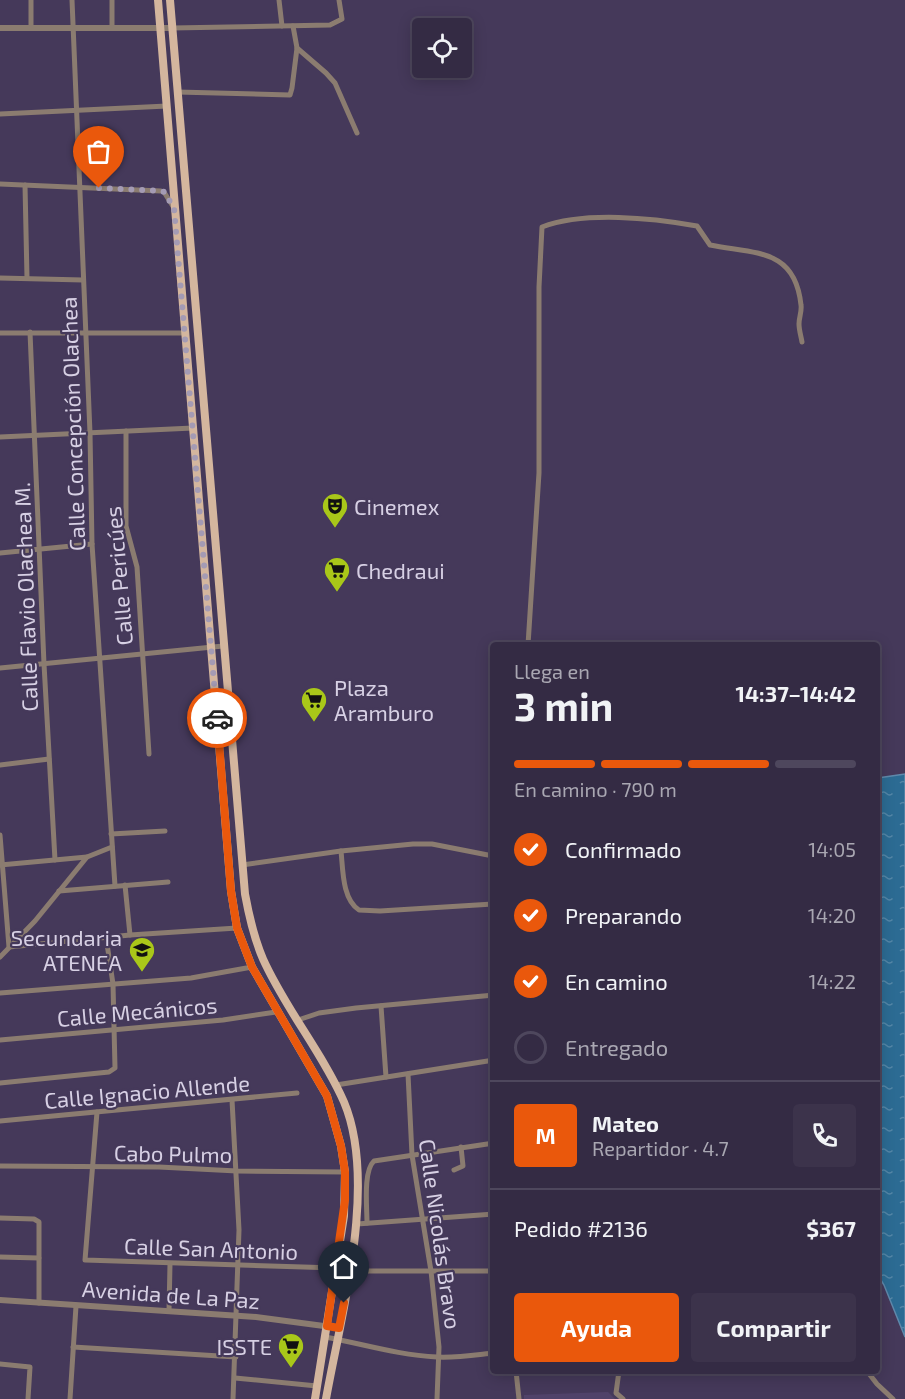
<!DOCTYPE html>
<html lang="es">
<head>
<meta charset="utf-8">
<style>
  :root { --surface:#342b44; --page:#3c334b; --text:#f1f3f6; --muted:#a9a7b2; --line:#4e475d; --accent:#ea580c }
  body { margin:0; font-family:"Exo 2",sans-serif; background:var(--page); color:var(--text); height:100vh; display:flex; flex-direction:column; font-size:22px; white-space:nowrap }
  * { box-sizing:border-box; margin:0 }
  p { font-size:20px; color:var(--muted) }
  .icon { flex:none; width:33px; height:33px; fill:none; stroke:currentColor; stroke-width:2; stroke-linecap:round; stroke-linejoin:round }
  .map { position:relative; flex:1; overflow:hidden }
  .drawer { position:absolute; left:490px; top:642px; width:390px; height:732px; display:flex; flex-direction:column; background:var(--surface); border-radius:6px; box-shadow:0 3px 15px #0003,0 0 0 2px var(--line) }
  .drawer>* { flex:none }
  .tools { position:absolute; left:412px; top:18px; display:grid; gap:12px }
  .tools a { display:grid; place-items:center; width:60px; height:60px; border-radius:6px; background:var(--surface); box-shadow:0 3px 15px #0003,0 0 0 2px var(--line); font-size:30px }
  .pin { position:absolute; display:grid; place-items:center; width:51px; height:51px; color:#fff; margin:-62px -26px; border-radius:50% 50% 50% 0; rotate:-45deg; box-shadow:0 0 6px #0007 }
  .pin .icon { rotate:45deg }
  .courier { position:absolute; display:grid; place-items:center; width:60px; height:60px; margin:-30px; border:4px solid #ea580c; border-radius:50%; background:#fff; color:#222; box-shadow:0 2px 8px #0007 }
  .summary em { font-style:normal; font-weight:700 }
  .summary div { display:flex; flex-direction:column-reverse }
  .summary { display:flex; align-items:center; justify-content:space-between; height:102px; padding:0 24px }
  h1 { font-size:39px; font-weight:700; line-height:45px }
  .bar { display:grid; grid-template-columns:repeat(4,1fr); gap:9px 6px; align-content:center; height:72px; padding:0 24px }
  .bar i { height:8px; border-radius:4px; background:var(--line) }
  .bar .on { background:var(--accent) }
  .bar p { grid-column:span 4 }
  .line { display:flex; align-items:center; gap:15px; padding:0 24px; border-top:2px solid var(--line) }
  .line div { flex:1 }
  .round { display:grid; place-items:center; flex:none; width:63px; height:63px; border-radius:6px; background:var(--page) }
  ol { padding:0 24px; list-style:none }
  li { display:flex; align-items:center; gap:18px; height:66px }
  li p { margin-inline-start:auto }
  li .icon { padding:6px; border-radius:50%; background:var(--accent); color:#fff; stroke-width:4 }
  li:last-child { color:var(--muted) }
  li i { width:33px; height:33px; border:3px solid var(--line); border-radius:50% }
  .action { display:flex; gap:12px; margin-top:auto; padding:12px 24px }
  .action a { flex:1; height:69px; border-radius:6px; background:var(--accent); color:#fff; font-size:24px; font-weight:700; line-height:69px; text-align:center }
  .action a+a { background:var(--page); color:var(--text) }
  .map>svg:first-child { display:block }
  .built { fill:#504269 }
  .water { fill:url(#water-ripples); stroke:#5f89ab; stroke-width:1.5 }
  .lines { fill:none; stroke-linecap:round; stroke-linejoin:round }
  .minor { stroke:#8b7c70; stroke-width:5 }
  .tertiary { stroke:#8b7c70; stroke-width:6 }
  .primary { stroke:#d4b69e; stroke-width:8 }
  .done { stroke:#a49bb4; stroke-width:6; stroke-dasharray:0 10.8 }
  .route { stroke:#ea580c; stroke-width:8 }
  .labels { text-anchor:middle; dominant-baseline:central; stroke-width:4.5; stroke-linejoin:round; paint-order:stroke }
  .street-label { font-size:22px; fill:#d7d0e4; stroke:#45395a }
  .poi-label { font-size:22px; fill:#d7d0e4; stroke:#45395a; text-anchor:start }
</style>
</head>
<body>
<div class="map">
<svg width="905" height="1399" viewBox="0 0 905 1399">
  <defs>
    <pattern id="water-ripples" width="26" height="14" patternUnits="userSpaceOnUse" patternTransform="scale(1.5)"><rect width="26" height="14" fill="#2c6b93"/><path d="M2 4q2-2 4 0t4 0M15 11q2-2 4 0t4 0" fill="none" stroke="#5486a7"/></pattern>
  </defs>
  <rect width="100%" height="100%" fill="#45395a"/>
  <!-- built -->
  <path class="built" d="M608,1392L615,1399H524V1395Z"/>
  <!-- water -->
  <path class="water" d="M905,774V1337L884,1285L878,1275V778Z"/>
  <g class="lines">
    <!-- minor -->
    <g class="minor">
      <path d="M72,0L90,433L92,544L115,886"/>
      <path d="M279,0L282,26"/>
      <path d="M293,26L297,48L326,73L335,83L357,133"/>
      <path d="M31,28V0"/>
      <path d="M112,28V0"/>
      <path d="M172,28L330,25L342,19L339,0"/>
      <path d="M177,92L290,95L292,88L297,48"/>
      <path d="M0,114L167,106"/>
      <path d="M0,184L161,191L164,192L174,208"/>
      <path d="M25,185L27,278"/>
      <path d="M0,278L83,280"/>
      <path d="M30,332L44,664L55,860"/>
      <path d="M0,333H185"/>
      <path d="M126,431V526L137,567L149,754"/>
      <path d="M0,437L193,428"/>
      <path d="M0,553L92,544"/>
      <path d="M528,645L539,473V287L542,227C585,211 652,218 697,226L710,245C755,254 795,248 801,305C802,311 799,317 799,324C799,330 801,336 802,342"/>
      <path d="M0,668L223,646"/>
      <path d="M0,765L49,759"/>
      <path d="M494,828V927"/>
      <path d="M111,834L165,831"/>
      <path d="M0,835L9,947L130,935L237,928"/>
      <path d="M341,851C343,869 342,899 359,910L380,911L493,904"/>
      <path d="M0,865L87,857"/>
      <path d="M242,865L341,851L413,844H432L493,856"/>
      <path d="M125,885L130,935"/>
      <path d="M59,891L168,882"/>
      <path d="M494,934V1007"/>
      <path d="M0,957L35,921L87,857L112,847"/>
      <path d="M0,993L191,978L252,967"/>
      <path d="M381,1006L386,1077"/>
      <path d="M298,1020L319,1013L356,1008L494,995"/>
      <path d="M0,1040L223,1020L276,1012"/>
      <path d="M408,1074L412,1155L431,1271L439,1347L437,1399"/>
      <path d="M0,1083L109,1072L115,1068L113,984L106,937"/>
      <path d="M336,1085L494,1060"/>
      <path d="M232,1100L239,1230L233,1399"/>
      <path d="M97,1112L85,1260L336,1268"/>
      <path d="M0,1121L297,1093"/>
      <path d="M0,1166L159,1167L237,1171L345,1172"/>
      <path d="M454,1170L463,1166L461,1147"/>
      <path d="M0,1218L34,1219L39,1222V1303"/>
      <path d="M367,1223C367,1207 363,1171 374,1161L494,1143"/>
      <path d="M357,1224L494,1214"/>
      <path d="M0,1257L39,1258"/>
      <path d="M349,1271H494"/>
      <path d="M169,1311L170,1264"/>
      <path d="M325,1337C363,1344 398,1355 437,1357C456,1358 475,1355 494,1353"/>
      <path d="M73,1347L236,1357"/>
      <path d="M0,1364L30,1367L28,1399"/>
      <path d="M516,1371L519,1399"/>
      <path d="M619,1371L616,1393L623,1399"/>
      <path d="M867,1371L877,1384L893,1399"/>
      <path d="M235,1378L317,1386"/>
      <path d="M70,1399L76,1306"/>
    </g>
    <!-- tertiary -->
    <g class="tertiary">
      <path d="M0,28H172"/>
      <path d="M0,1300L256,1317L339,1328"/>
    </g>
    <!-- primary -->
    <g class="primary">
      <path d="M158,0L231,891L237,928L252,967L327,1096L341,1146L345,1172L344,1216L315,1399"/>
      <path d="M170,0L245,894C249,916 254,938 263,959C286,1010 322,1052 344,1102C378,1183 341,1315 326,1399"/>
    </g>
  </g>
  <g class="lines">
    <!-- done -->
    <path class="done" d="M99,188L161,191L164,192L174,208L217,718"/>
    <!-- route -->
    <path class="route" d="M217,718L231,891L237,928L252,967L327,1096L341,1146L345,1172V1200L327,1326L339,1328L344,1303"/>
  </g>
  <!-- icons -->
  <defs>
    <g id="theatre-pin" transform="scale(1.35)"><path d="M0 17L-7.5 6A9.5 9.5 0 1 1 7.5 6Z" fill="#a9c719" stroke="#45395a"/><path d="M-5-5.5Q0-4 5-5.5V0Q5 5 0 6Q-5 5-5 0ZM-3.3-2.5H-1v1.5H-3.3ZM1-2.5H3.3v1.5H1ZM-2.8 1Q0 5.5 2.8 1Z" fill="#111"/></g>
    <g id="supermarket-pin" transform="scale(1.35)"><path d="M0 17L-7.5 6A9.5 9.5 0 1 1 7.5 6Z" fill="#a9c719" stroke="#45395a"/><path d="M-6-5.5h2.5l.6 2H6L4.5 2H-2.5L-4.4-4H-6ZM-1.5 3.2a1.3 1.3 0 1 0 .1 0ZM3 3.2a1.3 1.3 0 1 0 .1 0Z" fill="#111"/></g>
    <g id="school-pin" transform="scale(1.35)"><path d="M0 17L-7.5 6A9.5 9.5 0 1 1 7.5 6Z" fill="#a9c719" stroke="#45395a"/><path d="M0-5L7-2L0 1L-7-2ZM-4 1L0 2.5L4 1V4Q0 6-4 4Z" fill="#111"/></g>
  </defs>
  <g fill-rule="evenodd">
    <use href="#theatre-pin" x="335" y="506"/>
    <use href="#supermarket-pin" x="337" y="570"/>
    <use href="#supermarket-pin" x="314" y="700"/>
    <use href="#school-pin" x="142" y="950"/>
    <use href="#supermarket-pin" x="291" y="1346"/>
  </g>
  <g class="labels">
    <!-- street labels -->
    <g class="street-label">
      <text transform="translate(72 424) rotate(-92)">Calle Concepción Olachea</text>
      <text transform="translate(118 576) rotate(-95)">Calle Pericúes</text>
      <text transform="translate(25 597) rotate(-92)">Calle Flavio Olachea M.</text>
      <text transform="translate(137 1011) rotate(-5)">Calle Mecánicos</text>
      <text transform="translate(147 1091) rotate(-5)">Calle Ignacio Allende</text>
      <text transform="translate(173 1153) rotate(1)">Cabo Pulmo</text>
      <text transform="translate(441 1234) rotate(82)">Calle Nicolás Bravo</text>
      <text transform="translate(211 1248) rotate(2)">Calle San Antonio</text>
      <text transform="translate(171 1294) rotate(4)">Avenida de La Paz</text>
    </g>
    <!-- poi labels -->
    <g class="poi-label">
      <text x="354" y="506">Cinemex</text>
      <text x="356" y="570">Chedraui</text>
      <text x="334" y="687">Plaza<tspan x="334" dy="25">Aramburo</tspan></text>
      <text x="122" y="937" text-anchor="end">Secundaria<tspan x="122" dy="25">ATENEA</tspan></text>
      <text x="272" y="1346" text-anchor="end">ISSTE</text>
    </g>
  </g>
</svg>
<div class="tools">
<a><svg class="icon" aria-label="locate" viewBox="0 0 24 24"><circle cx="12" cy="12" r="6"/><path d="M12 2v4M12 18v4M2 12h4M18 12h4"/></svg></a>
</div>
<div class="pin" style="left:99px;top:188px;background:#ea580c"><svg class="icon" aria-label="bag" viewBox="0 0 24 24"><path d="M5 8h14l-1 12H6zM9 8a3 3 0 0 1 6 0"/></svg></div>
<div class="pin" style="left:344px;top:1303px;background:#1f2937"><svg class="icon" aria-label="home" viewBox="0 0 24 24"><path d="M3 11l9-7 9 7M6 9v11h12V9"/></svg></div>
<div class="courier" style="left:217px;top:718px"><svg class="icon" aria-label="car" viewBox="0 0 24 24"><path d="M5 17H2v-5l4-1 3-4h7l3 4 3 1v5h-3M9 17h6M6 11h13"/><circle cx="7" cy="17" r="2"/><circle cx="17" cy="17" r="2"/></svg></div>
<section class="drawer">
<div class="summary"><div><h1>3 min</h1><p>Llega en</p></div><em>14:37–14:42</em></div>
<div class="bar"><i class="on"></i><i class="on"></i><i class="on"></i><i></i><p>En camino · 790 m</p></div>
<ol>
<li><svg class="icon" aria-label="check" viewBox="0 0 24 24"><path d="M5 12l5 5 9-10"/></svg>Confirmado<p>14:05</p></li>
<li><svg class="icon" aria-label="check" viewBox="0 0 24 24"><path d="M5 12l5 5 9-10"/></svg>Preparando<p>14:20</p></li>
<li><svg class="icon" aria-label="check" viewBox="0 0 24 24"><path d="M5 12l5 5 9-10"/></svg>En camino<p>14:22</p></li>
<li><i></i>Entregado</li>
</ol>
<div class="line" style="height:108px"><b class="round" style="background:var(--accent);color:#fff">M</b><div><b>Mateo</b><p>Repartidor · 4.7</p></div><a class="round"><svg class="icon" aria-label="phone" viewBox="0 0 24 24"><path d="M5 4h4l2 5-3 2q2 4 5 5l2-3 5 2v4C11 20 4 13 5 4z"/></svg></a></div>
<div class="line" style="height:78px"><div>Pedido #2136</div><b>$367</b></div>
<div class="action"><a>Ayuda</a><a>Compartir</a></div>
</section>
</div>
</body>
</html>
